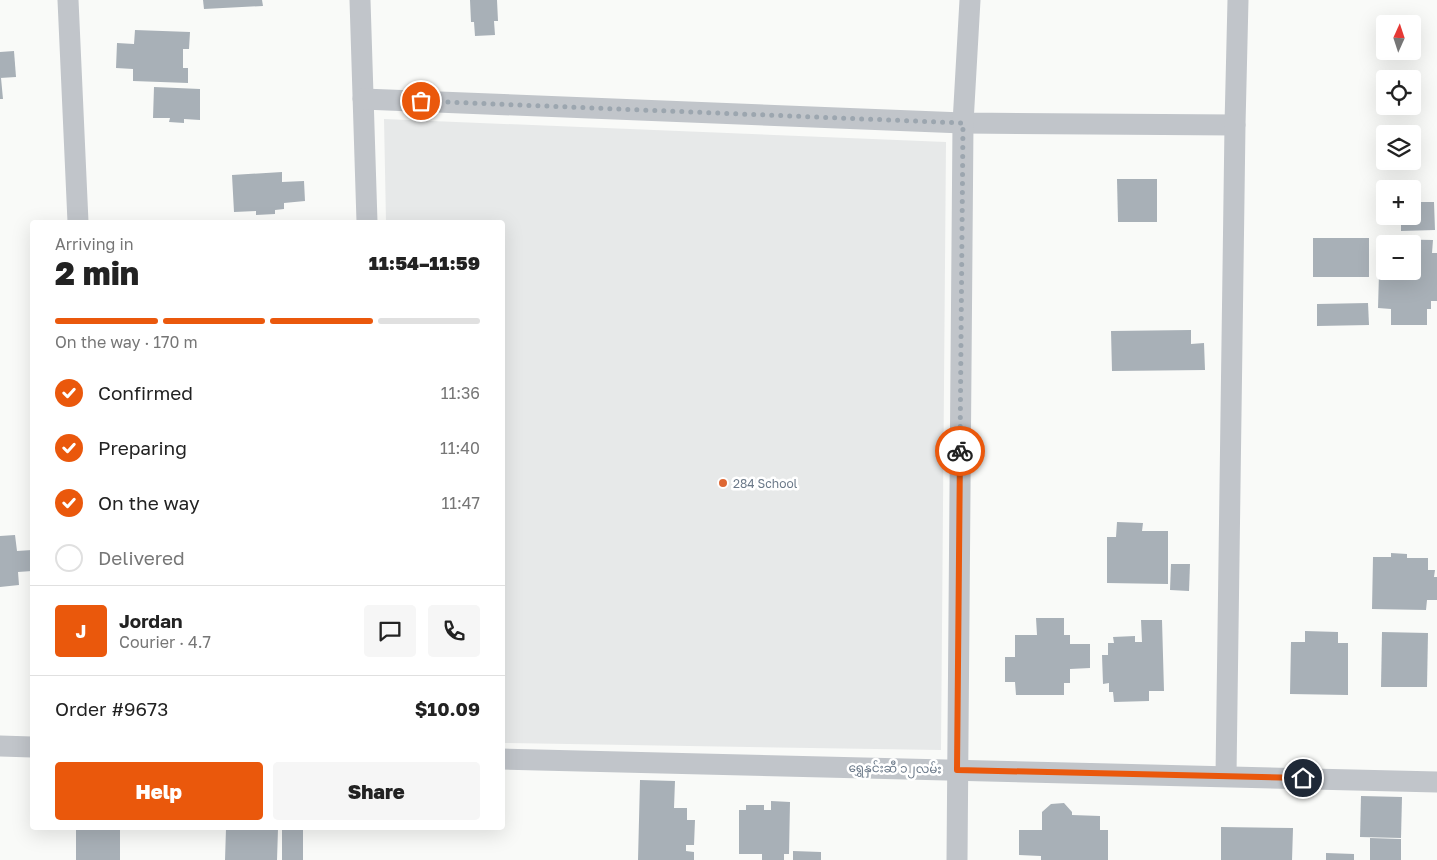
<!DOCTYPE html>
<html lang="en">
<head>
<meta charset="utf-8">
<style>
  :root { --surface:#fff; --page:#f6f6f6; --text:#222; --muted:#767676; --line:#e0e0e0; --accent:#ea580c }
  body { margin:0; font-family:"Golos Text","Noto Sans Myanmar",sans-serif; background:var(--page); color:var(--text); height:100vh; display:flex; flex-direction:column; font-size:19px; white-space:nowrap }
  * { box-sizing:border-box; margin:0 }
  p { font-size:16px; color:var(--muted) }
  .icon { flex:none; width:28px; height:28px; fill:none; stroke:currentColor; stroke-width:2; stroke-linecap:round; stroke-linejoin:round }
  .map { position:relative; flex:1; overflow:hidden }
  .sheet { position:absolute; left:30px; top:220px; width:475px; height:610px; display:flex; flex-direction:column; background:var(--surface); border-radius:5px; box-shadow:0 5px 20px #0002 }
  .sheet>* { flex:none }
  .needle { width:32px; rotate:3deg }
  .fabs { position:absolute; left:1376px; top:15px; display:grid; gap:10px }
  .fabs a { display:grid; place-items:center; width:45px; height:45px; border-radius:5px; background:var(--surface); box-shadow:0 5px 20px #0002; font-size:25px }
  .pin { position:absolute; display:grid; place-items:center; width:42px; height:42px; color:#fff; margin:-21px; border:2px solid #fff; border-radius:50%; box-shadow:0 1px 5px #0007 }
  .courier { position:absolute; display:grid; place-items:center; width:50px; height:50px; margin:-25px; border:4px solid #ea580c; border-radius:50%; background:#fff; color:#222; box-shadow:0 1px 6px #0007 }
  .summary em { font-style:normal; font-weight:800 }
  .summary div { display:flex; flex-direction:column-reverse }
  .summary { display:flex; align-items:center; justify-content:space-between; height:85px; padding:0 25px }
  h1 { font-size:32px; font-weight:800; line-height:38px }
  .bar { display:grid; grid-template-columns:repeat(4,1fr); gap:8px 5px; align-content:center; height:60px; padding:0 25px }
  .bar i { height:6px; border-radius:4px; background:var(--line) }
  .bar .on { background:var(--accent) }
  .bar p { grid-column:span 4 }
  .line { display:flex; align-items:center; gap:12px; padding:0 25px; border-top:1px solid var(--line) }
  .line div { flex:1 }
  .round { display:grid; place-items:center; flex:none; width:52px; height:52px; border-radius:5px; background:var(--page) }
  ol { padding:0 25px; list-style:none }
  li { display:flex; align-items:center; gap:15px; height:55px }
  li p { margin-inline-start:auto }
  li .icon { padding:5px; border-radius:50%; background:var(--accent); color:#fff; stroke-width:4 }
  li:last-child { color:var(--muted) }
  li i { width:28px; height:28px; border:2px solid var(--line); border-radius:50% }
  .action { display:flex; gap:10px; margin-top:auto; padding:10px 25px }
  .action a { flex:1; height:58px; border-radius:5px; background:var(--accent); color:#fff; font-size:20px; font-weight:800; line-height:58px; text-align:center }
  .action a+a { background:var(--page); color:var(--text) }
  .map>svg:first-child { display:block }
  .built { fill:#e7e9e9 }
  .building { fill:#a8b0b7; fill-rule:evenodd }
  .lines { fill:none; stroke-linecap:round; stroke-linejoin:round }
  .street { stroke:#c1c5ca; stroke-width:21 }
  .done { stroke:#9ca6af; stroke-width:5; stroke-dasharray:0 9 }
  .route { stroke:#ea580c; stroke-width:6 }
  .poi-dot { fill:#de6733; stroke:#fff; stroke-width:2 }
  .labels { text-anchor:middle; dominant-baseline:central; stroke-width:5; stroke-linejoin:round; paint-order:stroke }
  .poi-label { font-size:12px; fill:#6a7888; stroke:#fff; text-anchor:start }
  .street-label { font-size:12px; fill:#6a7888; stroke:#fff }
</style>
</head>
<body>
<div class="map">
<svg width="1437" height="860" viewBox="0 0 1437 860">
  <rect width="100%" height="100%" fill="#f9faf8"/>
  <!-- built -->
  <path class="built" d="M384,119L946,142L941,750L503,743L502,222H386Z"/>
  <!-- building -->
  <g class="building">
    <path d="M203,0H262L263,6L204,9Z"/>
    <path d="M470,0H497L498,21H494L495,35L475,36L474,22H471Z"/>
    <path d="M135,30L190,32L189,49H183V68H188V83L133,81V69L116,68L117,43L134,44Z"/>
    <path d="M14,51L16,77L0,78V52Z"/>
    <path d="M0,78H1L3,99H0Z"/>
    <path d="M154,87L200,89V120L184,119V123L169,122L170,118H153Z"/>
    <path d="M282,172V182L304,181L305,201L284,203V209L275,210V214L256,215V211L234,212L232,175Z"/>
    <path d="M1117,179H1157V222H1118Z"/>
    <path d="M1412,202H1434L1435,230L1401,231V216H1412Z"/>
    <rect x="1313" y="238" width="56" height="39"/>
    <path d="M1380,239L1433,240L1432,253H1437V301H1431V309H1427V325H1391V309L1378,308ZM1385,244H1412V271H1385Z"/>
    <path d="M1368,303L1369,325L1317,326V304Z"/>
    <path d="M1191,330V344L1204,343L1205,370L1112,371L1111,331Z"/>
    <path d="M1117,522L1143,523L1142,531H1168V584L1107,583V537H1116Z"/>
    <path d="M15,535L17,551L32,550V571L18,572L19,585L0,587V536Z"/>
    <path d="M1391,553L1407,554V558H1428V570H1435L1434,577H1437V600H1427L1426,610L1372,609L1373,557H1391Z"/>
    <path d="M1171,564H1190L1189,591L1170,590Z"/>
    <path d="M1036,618H1064V635H1070V644H1090V668L1070,669V683H1064V695H1016L1015,682H1005V657H1015V635H1037Z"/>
    <path d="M1141,620H1162L1164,691H1149V701L1114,702L1113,692H1109V683L1103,684L1102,655H1108V643H1114L1113,637L1135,636V642H1142Z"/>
    <path d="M1305,631L1338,632V643H1348V695L1290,694L1291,642H1305Z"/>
    <path d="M1382,632L1428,633L1427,687H1381Z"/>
    <path d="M640,780L675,781L674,808H687V820H695L694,845H686V851L694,852V860H638Z"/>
    <path d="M1361,796L1402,797L1401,838L1360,837Z"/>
    <path d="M771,801L790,802L789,854H784V860H762V854H739V810H746V805H764V810H771Z"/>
    <path d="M1064,803L1072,812V815L1100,816V830H1108V860H1041V856L1019,855V830H1042V812L1051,804Z"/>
    <path d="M1221,827L1293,828L1292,860H1221Z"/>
    <rect x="76" y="828" width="44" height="32"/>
    <path d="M226,828H278L277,860H225Z"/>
    <rect x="282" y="828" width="21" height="32"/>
    <path d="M1370,838L1401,839V860H1370Z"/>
    <path d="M793,851L821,852V860H793Z"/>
    <path d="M1326,853L1354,854V860H1326Z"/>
  </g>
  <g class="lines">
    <!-- street -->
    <g class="street">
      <path d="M68,0L78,222"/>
      <path d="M360,0L367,222"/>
      <path d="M363,99L963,123L1235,125L1238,0"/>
      <path d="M0,746L32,747"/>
      <path d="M502,759L1437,782"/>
      <path d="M1226,776L1235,125"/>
      <path d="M957,860L963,123L970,0"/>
    </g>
  </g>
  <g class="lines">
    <!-- done -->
    <path class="done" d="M421,101L963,123L960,451"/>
    <!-- route -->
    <path class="route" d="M960,451L957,770L1303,778"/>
  </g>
  <!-- markers -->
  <circle class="poi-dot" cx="723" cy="483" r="5"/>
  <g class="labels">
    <!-- poi labels -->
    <g class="poi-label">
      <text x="733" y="483">284 School</text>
    </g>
    <!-- street labels -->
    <g class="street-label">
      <text transform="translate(895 768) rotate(1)">ရွှေနှင်းဆီ ၁၂လမ်း</text>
    </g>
  </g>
</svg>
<div class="fabs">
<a><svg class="needle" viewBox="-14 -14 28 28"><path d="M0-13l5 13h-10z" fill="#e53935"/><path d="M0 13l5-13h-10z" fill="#767676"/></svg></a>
<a><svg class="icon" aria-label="locate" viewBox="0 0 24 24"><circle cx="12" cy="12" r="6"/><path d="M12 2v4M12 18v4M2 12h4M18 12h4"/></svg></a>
<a><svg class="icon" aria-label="layers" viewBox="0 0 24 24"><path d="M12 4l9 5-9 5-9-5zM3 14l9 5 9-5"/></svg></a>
<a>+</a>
<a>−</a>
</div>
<div class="pin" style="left:421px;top:101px;background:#ea580c"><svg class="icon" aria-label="bag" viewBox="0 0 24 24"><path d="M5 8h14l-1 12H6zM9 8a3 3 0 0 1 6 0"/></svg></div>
<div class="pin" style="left:1303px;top:778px;background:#1f2937"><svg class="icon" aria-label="home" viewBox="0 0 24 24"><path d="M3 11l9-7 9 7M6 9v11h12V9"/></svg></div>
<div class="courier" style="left:960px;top:451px"><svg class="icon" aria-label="bike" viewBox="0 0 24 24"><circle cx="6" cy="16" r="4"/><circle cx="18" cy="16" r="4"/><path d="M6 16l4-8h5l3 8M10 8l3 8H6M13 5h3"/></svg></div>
<section class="sheet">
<div class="summary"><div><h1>2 min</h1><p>Arriving in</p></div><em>11:54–11:59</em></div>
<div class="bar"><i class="on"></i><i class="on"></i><i class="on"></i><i></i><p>On the way · 170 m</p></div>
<ol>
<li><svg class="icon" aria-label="check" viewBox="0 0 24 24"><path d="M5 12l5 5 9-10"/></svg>Confirmed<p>11:36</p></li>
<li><svg class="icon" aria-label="check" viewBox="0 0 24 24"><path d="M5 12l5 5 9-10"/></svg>Preparing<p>11:40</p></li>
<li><svg class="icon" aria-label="check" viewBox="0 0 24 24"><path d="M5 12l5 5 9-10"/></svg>On the way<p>11:47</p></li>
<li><i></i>Delivered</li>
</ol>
<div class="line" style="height:90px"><b class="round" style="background:var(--accent);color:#fff">J</b><div><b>Jordan</b><p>Courier · 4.7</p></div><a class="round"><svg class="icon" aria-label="chat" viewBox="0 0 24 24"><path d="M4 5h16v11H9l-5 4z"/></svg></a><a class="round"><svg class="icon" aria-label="phone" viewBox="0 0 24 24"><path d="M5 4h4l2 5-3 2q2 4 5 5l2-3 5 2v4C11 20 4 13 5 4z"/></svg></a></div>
<div class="line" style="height:65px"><div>Order #9673</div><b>$10.09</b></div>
<div class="action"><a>Help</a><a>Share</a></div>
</section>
</div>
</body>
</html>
